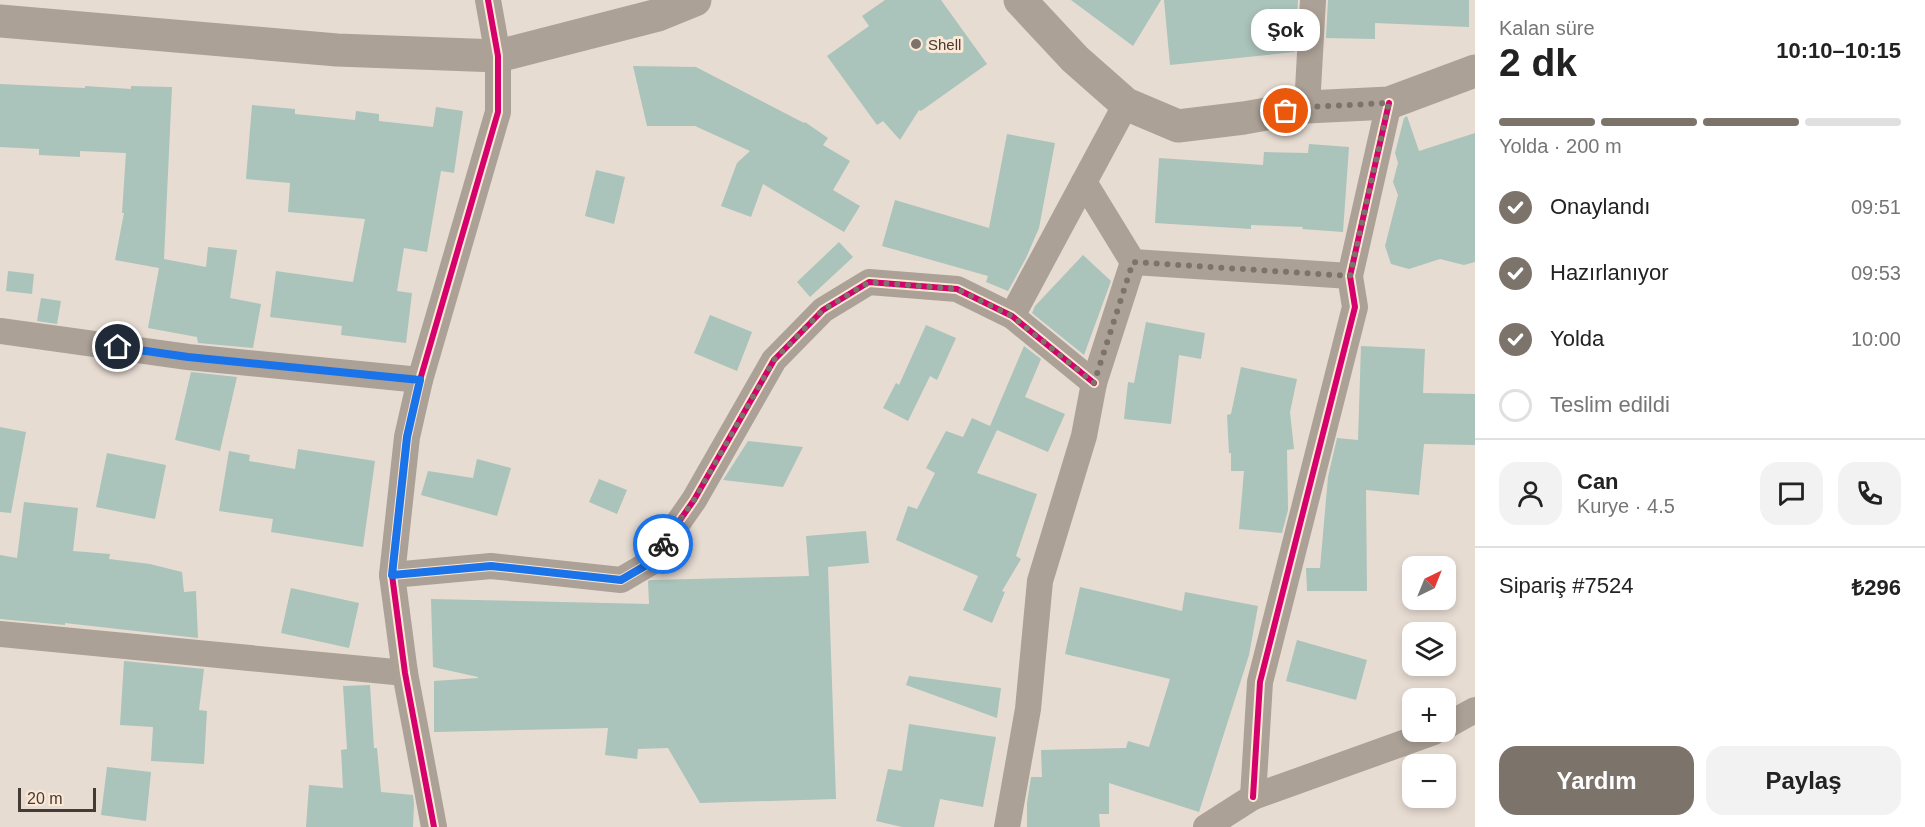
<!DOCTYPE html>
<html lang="tr">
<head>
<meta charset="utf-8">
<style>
  :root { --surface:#fff; --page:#f2f2f2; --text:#222; --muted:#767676; --line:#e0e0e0; --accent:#7c736b }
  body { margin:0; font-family:Helvetica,sans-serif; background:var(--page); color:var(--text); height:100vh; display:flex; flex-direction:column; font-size:22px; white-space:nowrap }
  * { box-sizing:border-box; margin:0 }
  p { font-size:20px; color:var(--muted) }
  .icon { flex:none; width:33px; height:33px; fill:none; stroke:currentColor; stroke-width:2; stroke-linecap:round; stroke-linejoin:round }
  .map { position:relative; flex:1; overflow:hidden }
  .drawer { display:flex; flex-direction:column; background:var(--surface); width:450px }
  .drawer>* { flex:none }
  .needle { width:39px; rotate:43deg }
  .fabs { position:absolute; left:1402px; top:556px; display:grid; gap:12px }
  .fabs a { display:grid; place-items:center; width:54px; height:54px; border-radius:12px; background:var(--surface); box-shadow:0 3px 9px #0003; font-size:30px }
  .scale { position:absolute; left:18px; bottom:15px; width:78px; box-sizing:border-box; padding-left:6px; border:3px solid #433b34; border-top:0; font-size:16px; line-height:21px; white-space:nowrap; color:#433b34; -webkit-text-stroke:4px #fde8d6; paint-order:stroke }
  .pin { position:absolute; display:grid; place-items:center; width:51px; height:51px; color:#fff; margin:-26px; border:3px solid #fff; border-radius:50%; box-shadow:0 2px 6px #0007 }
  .courier { position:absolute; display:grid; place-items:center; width:60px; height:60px; margin:-30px; border:4px solid #1a73e8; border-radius:50%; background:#fff; color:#222; box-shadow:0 2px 8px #0007 }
  .bubble { position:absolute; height:42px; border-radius:18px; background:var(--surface); box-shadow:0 3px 9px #0003; font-size:20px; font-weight:800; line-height:42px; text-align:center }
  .head em { font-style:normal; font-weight:800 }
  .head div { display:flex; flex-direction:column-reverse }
  .head { display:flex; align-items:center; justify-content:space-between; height:102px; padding:0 24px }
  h1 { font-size:39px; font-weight:800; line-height:45px }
  .bar { display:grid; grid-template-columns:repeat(4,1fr); gap:9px 6px; align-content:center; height:72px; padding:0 24px }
  .bar i { height:8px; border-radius:4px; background:var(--line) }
  .bar .active { background:var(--accent) }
  .bar p { grid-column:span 4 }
  .line { display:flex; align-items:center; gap:15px; padding:0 24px; border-top:2px solid var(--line) }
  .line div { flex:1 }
  .round { display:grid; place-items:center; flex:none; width:63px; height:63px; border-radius:18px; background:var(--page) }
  ol { padding:0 24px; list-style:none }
  li { display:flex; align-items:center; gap:18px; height:66px }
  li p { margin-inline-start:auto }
  li .icon { padding:6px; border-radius:50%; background:var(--accent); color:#fff; stroke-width:4 }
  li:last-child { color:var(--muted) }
  li i { width:33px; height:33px; border:3px solid var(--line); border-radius:50% }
  .primary-button { display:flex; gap:12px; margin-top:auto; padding:12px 24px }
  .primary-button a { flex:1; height:69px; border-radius:18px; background:var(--accent); color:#fff; font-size:24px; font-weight:800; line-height:69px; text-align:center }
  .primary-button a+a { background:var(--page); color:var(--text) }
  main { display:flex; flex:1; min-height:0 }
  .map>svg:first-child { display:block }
  .building { fill:#aac3bb }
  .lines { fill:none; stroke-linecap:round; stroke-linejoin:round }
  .minor { stroke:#aca196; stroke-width:26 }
  .tertiary { stroke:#aca196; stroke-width:33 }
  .cycleway-casing { stroke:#fde8d6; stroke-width:10 }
  .cycleway { stroke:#d6006c; stroke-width:6 }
  .done { stroke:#7c736b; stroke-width:6; stroke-dasharray:0 10.8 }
  .route { stroke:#1a73e8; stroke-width:8 }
  .poi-dot { fill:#7c736b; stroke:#fde8d6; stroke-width:2 }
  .labels { text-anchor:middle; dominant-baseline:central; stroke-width:6; stroke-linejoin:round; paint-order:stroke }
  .poi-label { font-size:15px; fill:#433b34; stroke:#fde8d6; text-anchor:start }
</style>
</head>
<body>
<main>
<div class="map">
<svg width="1475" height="827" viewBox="0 0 1475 827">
  <rect width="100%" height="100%" fill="#e7dcd2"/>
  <!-- building -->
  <g class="building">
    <path d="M885,0H941L987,64L921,111L919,110L900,140L883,121L877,125L827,56L869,26L862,16Z"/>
    <path d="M1071,0H1161L1133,46Z"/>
    <path d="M1164,0H1298L1295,52L1170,65Z"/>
    <path d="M1328,0H1469V27L1375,23V39L1326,38Z"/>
    <path d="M633,66L696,67L804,123L805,122L828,138L823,145L850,161L833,190L860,206L844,232L763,184L751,217L721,206L737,163L750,151L695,126H647Z"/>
    <path d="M0,84L85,88V86L131,89V86L172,87L164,259L206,267L208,247L237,250L230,298L261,304L253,348L198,343L197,337L148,328L159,268L115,260L124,213H122L126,153L80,151V157L39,155V149L0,147Z"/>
    <path d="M252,105L295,109V114L355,120L356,111L379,114V121L433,127L436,107L463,111L454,173L441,171L427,252L404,248L397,291L412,293L406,343L341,335L342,326L270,317L276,271L353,282L365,219L288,212L290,183L246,179Z"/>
    <path d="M1407,116L1419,151L1475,133V262L1464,265L1440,259L1409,269L1391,264L1385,246L1398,195L1393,182L1398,163L1395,153L1404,118Z"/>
    <path d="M1007,134L1055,143L1039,228L1026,258L1008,291L986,282L988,276L882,246L895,200L989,228Z"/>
    <path d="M1309,144L1349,147L1343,232L1302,229L1303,227L1251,225V229L1155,223L1159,158L1263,165L1264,152L1308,153Z"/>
    <path d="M596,170L625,177L614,224L585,216Z"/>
    <path d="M839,242L853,257L810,297L797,282Z"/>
    <path d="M1083,255L1111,281L1084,355L1032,313L1035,306Z"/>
    <path d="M8,271L34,274L32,294L6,291Z"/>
    <path d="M41,298L61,301L57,324L37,321Z"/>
    <path d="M710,315L752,332L737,371L694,353Z"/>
    <path d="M1146,322L1205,333L1201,359L1179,355L1171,424L1124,419L1128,382L1134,383Z"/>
    <path d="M926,325L956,338L937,380L930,376L908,421L883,408L896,383L899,385Z"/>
    <path d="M1024,346L1041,359L1025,397L1065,414L1048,452L997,430L977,473L1037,494L1016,556L1021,559L1002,591L1005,592L992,623L963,610L978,576L896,540L908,506L917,509L935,473L926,468L946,431L963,437L972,418L990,426Z"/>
    <path d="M1361,346L1425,349L1423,393L1475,394V445L1424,444L1419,495L1366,490L1367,591H1307L1306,568H1320L1328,477L1337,438L1358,440Z"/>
    <path d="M1241,367L1297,379L1290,412L1294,449L1287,450L1288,510L1282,533L1239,529L1244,471H1231V453H1229L1227,415L1231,414Z"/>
    <path d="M191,372L237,377L220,451L175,440Z"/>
    <path d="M0,427L26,432L11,513L0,512Z"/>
    <path d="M748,441L803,447L783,487L723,480Z"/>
    <path d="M298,449L375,461L363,547L271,532L273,519L219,511L229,451L250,455L249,461L295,469Z"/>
    <path d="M107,453L166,465L155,519L96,507Z"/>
    <path d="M477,459L511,468L497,516L421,495L428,471L473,478Z"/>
    <path d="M599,479L627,490L617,514L589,502Z"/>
    <path d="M24,502L78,508L73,551L110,554L109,559L150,564L182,572L184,592L196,591L198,638L65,623V625L0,619V555L17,558Z"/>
    <path d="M866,531L869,563L828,567L836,799L700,803L668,748L638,749L637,759L605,755L608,728L434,732V681L478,678V677L433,667L431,599L649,604L648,581L650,580L809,576L806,536Z"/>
    <path d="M1080,587L1182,611L1185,592L1258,606L1249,655L1199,812L1109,783V814H1099L1100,827H1027V803L1031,777H1042L1041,750L1126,748L1128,741L1149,747L1170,679L1065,654Z"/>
    <path d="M291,588L359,603L349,648L281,633Z"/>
    <path d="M1297,640L1367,660L1356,700L1286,681Z"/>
    <path d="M124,661L204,669L199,710L207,711L204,764L151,761L153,727L120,725Z"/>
    <path d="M909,676L1001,688L997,718L906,685Z"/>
    <path d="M370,685L374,748H377L381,792L413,795L414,804L413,827H306L309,785L343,788L341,750L347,749L343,686Z"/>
    <path d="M909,724L996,737L983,807L940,799L934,827H902L876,821L888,769L902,771Z"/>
    <path d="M107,767L151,772L146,821L101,815Z"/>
  </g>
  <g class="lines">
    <!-- minor -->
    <g class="minor">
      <path d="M1307,107L1313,0"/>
      <path d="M1084,182L1133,262L1350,276"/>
      <path d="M1012,316L1126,104"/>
      <path d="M0,331L188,357L420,380"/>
      <path d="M392,575L491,566L621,580L650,563L694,500L774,360L823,310L869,282L957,289L1012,316L1094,383"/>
      <path d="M0,634L405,673"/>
      <path d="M1446,726L1475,710"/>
      <path d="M1253,797L1260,682L1355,307L1350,276L1389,103"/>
      <path d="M434,827L405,673L392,575L407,437L420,380L498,112V56L488,0"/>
      <path d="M1007,827L1028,709L1040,581L1084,436L1094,383L1133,262"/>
      <path d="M1206,827L1253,797L1434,732"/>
    </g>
    <!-- tertiary -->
    <g class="tertiary">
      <path d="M1020,0L1075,59L1126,104L1178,126L1244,118L1307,107L1389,103L1475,71"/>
      <path d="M0,21L337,50L498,56L658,15L695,0"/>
    </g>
    <!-- cycleway casing -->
    <g class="cycleway-casing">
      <g id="cycleway">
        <path d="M392,575L491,566L621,580L650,563L694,500L774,360L823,310L869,282L957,289L1012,316L1094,383"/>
        <path d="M1253,797L1260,682L1355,307L1350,276L1389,103"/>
        <path d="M434,827L405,673L392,575L407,437L420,380L498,112V56L488,0"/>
      </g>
    </g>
    <!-- cycleway -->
    <use href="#cycleway" class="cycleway"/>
  </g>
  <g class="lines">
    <!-- done -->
    <path class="done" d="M663,544L694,500L774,360L823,310L869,282L957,289L1012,316L1094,383L1133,262L1350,276L1389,103L1307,107L1286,111"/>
    <!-- route -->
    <path class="route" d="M118,347L188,357L420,380L407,437L392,575L491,566L621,580L650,563L663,544"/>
  </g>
  <!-- markers -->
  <circle class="poi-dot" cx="916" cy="44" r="6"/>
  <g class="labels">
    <!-- poi labels -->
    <g class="poi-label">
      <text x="928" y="44">Shell</text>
    </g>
  </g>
</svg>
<div class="fabs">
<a><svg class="needle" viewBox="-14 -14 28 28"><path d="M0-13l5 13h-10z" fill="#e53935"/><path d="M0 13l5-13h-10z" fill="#767676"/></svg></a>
<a><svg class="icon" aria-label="layers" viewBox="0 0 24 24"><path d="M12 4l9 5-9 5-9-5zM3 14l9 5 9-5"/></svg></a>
<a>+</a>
<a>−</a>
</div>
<div class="scale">20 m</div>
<div class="pin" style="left:1286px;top:111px;background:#ea580c"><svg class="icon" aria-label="bag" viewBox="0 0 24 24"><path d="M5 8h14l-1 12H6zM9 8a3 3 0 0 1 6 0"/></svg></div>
<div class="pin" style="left:118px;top:347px;background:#1f2937"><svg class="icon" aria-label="home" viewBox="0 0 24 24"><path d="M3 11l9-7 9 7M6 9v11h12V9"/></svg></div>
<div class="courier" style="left:663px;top:544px"><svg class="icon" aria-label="bike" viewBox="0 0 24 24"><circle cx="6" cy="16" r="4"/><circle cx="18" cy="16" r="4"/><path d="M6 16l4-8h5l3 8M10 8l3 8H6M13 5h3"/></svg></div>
<div class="bubble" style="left:1251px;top:9px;width:69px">Şok</div>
</div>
<section class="drawer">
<div class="head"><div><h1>2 dk</h1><p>Kalan süre</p></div><em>10:10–10:15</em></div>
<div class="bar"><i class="active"></i><i class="active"></i><i class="active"></i><i></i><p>Yolda · 200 m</p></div>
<ol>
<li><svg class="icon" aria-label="check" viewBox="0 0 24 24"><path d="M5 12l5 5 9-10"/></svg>Onaylandı<p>09:51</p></li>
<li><svg class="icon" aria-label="check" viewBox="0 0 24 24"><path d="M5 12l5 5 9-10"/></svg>Hazırlanıyor<p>09:53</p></li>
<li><svg class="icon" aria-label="check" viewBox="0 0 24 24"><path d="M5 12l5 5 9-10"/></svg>Yolda<p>10:00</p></li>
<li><i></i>Teslim edildi</li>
</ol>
<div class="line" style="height:108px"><a class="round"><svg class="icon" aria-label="person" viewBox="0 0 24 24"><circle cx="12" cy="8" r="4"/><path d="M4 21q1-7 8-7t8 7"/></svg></a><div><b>Can</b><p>Kurye · 4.5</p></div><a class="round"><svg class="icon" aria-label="chat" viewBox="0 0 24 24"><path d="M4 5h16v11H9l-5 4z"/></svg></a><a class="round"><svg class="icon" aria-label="phone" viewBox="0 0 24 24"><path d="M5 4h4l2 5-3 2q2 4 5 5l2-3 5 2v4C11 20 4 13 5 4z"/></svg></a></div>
<div class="line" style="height:78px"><div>Sipariş #7524</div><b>₺296</b></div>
<div class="primary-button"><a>Yardım</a><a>Paylaş</a></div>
</section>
</main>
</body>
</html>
